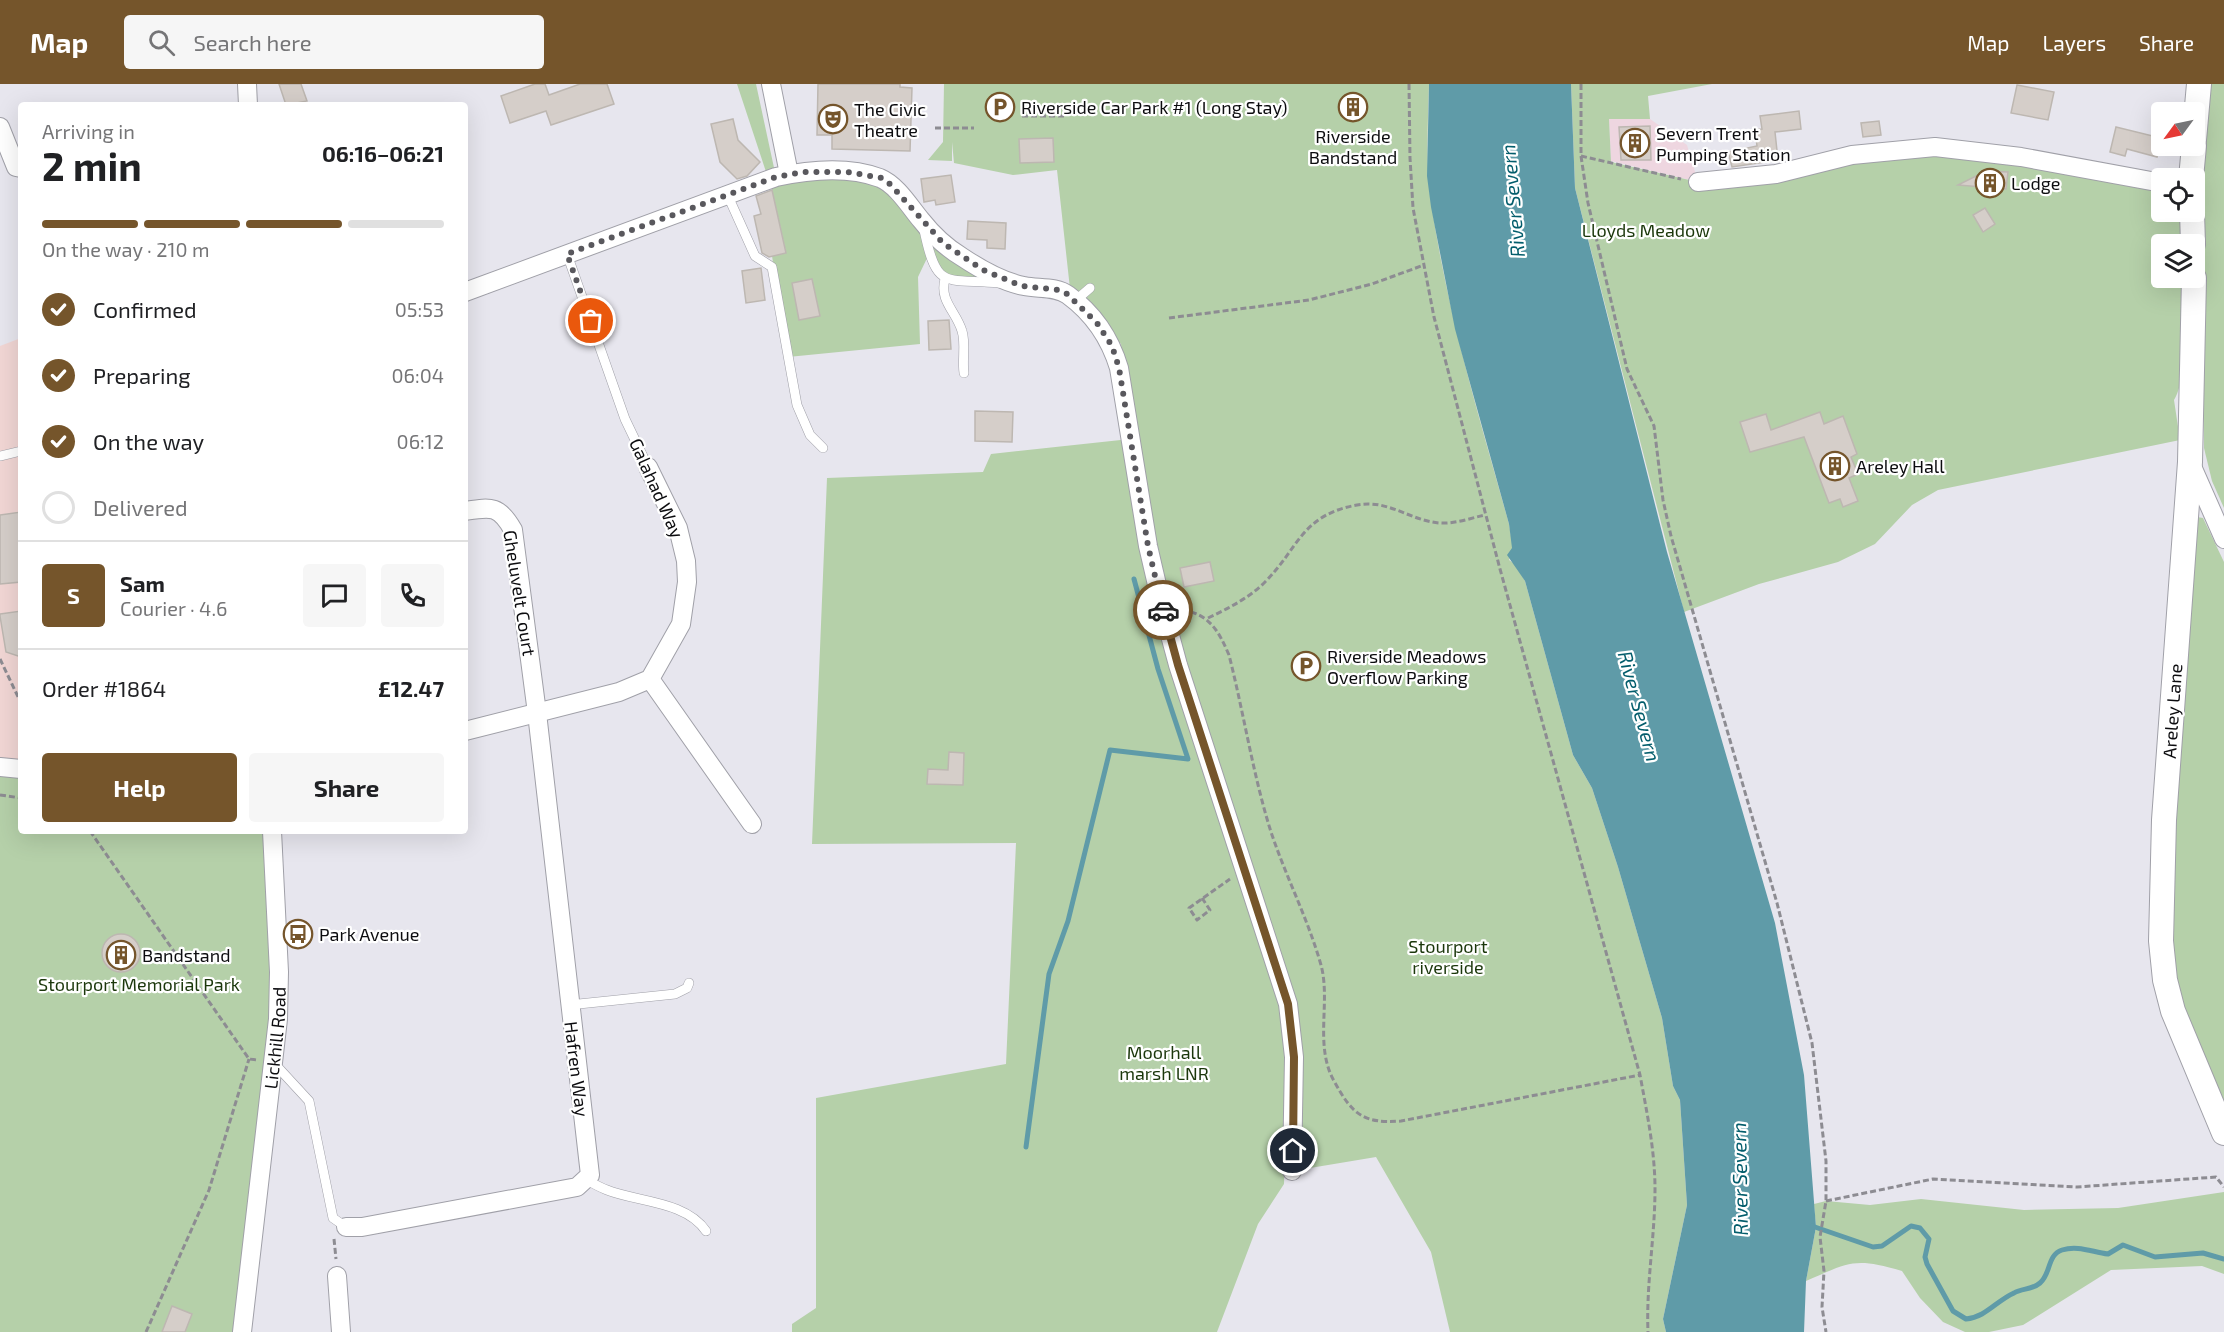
<!DOCTYPE html>
<html lang="en">
<head>
<meta charset="utf-8">
<style>
  :root { --surface:#fff; --page:#f6f6f6; --text:#202124; --muted:#757577; --line:#e0e0e0; --accent:#75552b }
  body { margin:0; font-family:"Exo 2",sans-serif; background:var(--page); color:var(--text); height:100vh; display:flex; flex-direction:column; font-size:22px; white-space:nowrap }
  * { box-sizing:border-box; margin:0 }
  p { font-size:20px; color:var(--muted) }
  .icon { flex:none; width:33px; height:33px; fill:none; stroke:currentColor; stroke-width:2; stroke-linecap:round; stroke-linejoin:round }
  .map { position:relative; flex:1; overflow:hidden }
  .panel { position:absolute; left:18px; top:18px; width:450px; height:732px; display:flex; flex-direction:column; background:var(--surface); border-radius:6px; box-shadow:0 6px 24px #0002 }
  .panel>* { flex:none }
  .needle { width:39px; rotate:237deg }
  .controls { position:absolute; left:2151px; top:18px; display:grid; gap:12px }
  .controls a { display:grid; place-items:center; width:54px; height:54px; border-radius:6px; background:var(--surface); box-shadow:0 6px 24px #0002; font-size:30px }
  .pin { position:absolute; display:grid; place-items:center; width:51px; height:51px; color:#fff; margin:-26px; border:3px solid #fff; border-radius:50%; box-shadow:0 2px 6px #0007 }
  .courier { position:absolute; display:grid; place-items:center; width:60px; height:60px; margin:-30px; border:4px solid #75552b; border-radius:50%; background:#fff; color:#222; box-shadow:0 2px 8px #0007 }
  .headline em { font-style:normal; font-weight:700 }
  .headline div { display:flex; flex-direction:column-reverse }
  .headline { display:flex; align-items:center; justify-content:space-between; height:102px; padding:0 24px }
  h1 { font-size:39px; font-weight:700; line-height:45px }
  .bar { display:grid; grid-template-columns:repeat(4,1fr); gap:9px 6px; align-content:center; height:72px; padding:0 24px }
  .bar i { height:8px; border-radius:4px; background:var(--line) }
  .bar .selected { background:var(--accent) }
  .bar p { grid-column:span 4 }
  .line { display:flex; align-items:center; gap:15px; padding:0 24px; border-top:2px solid var(--line) }
  .line div { flex:1 }
  .round { display:grid; place-items:center; flex:none; width:63px; height:63px; border-radius:6px; background:var(--page) }
  ol { padding:0 24px; list-style:none }
  li { display:flex; align-items:center; gap:18px; height:66px }
  li p { margin-inline-start:auto }
  li .icon { padding:6px; border-radius:50%; background:var(--accent); color:#fff; stroke-width:4 }
  li:last-child { color:var(--muted) }
  li i { width:33px; height:33px; border:3px solid var(--line); border-radius:50% }
  .action { display:flex; gap:12px; margin-top:auto; padding:12px 24px }
  .action a { flex:1; height:69px; border-radius:6px; background:var(--accent); color:#fff; font-size:24px; font-weight:700; line-height:69px; text-align:center }
  .action a+a { background:var(--page); color:var(--text) }
  header { display:flex; align-items:center; gap:36px; box-sizing:border-box; height:84px; padding:0 30px; background:var(--accent); color:#fff }
  header strong { font-size:28px }
  nav { display:flex; gap:33px; margin-inline-start:auto; font-size:21px }
  .search { width:420px; height:54px; background:var(--page); display:flex; align-items:center; gap:15px; box-sizing:border-box; padding:0 21px; border-radius:6px; color:var(--muted); font-size:22px }
  .map>svg:first-child { display:block }
  .industrial { fill:#eed6e0 }
  .education { fill:#f1d6d4 }
  .green { fill:#b5d0a9 }
  .water { fill:#5f9ba8 }
  .lines { fill:none; stroke-linecap:round; stroke-linejoin:round }
  .stream { stroke:#5f9ba8; stroke-width:5 }
  .building { fill:#d5cec9; stroke:#bdb7b1; stroke-width:1.5 }
  .service-casing { stroke:#a0a0a8; stroke-width:10 }
  .minor-casing { stroke:#a0a0a8; stroke-width:20 }
  .tertiary-casing { stroke:#a0a0a8; stroke-width:26 }
  .path { stroke:#8d8c92; stroke-width:3; stroke-dasharray:6 3; stroke-linecap:butt }
  .service { stroke:#fff; stroke-width:9 }
  .minor { stroke:#fff; stroke-width:18 }
  .tertiary { stroke:#fff; stroke-width:24 }
  .done { stroke:#59585d; stroke-width:6; stroke-dasharray:0 10.8 }
  .route { stroke:#75552b; stroke-width:8 }
  .labels { text-anchor:middle; dominant-baseline:central; stroke-width:4.5; stroke-linejoin:round; paint-order:stroke }
  .poi-label { font-size:18px; fill:#0c0c0f; stroke:#fff; text-anchor:start }
  .park-label { font-size:18px; fill:#1b370b; stroke:#fff }
  .street-label { font-size:18px; fill:#0c0c0f; stroke:#fff }
  .water-label { font-size:20px; font-style:italic; fill:#035d6c; stroke:#fff }
</style>
</head>
<body>
<header>
<strong>Map</strong>
<div class="search"><svg class="icon" aria-label="search" viewBox="0 0 24 24"><circle cx="10" cy="10" r="6"/><path d="M15 15l6 6"/></svg>Search here</div>
<nav><a>Map</a><a>Layers</a><a>Share</a></nav>
</header>
<div class="map">
<svg width="2224" height="1248" viewBox="0 0 2224 1248">
  <rect width="100%" height="100%" fill="#e7e6ee"/>
  <!-- industrial -->
  <path class="industrial" d="M1609,35H1650L1687,61L1698,98L1611,77Z"/>
  <!-- education -->
  <path class="education" d="M21,254V685L0,683V262Z"/>
  <!-- green -->
  <g class="green">
    <path d="M737,0H756L776,93L872,92L923,139L1022,202L945,195L929,170L918,193L920,260L788,273L772,172L786,168L772,106Z"/>
    <path d="M944,0H1429C1428,41 1425,83 1432,124C1448,231 1480,336 1509,440L1513,464L1509,476L1516,481L1525,497L1573,671L1592,704L1618,783L1662,934L1673,1002L1680,1016L1687,1121L1663,1235L1666,1248H1450L1431,1168L1376,1073L1292,1087L1286,1025L1284,1100L1258,1140L1217,1248H792V1240L816,1224V1014L1006,980L1016,759L812,760L827,394L983,388L991,370L1130,355L1134,371L1121,260L1085,221L1071,214L1057,86L1013,91L954,79L952,58V77L928,76L943,58Z"/>
    <path d="M1571,0H1712L1648,12L1650,35H1609L1611,78L1698,98L1935,63L2161,99L2162,128H2184L2186,160H2162V194H2185C2184,223 2189,293 2174,316L2180,356L1938,406L1912,421L1875,460L1838,478L1759,500L1684,528L1575,104Z"/>
    <path d="M2210,0H2224V424L2212,397L2204,364L2202,100Z"/>
    <path d="M2197,433L2203,434L2224,478V1021L2188,939L2176,899L2171,845L2174,716Z"/>
    <path d="M0,683L21,685V747H272L279,888L242,1248H0Z"/>
    <path d="M2224,1108V1190L2202,1182L2111,1186L2023,1241L1989,1248H1965L1943,1238L1920,1214L1902,1187C1854,1173 1850,1178 1806,1197L1816,1143L1814,1120L1826,1117L1870,1121L1921,1115L2024,1126L2118,1124Z"/>
  </g>
  <!-- water -->
  <path class="water" d="M1429,0H1571L1575,104L1667,468L1775,839L1804,991L1816,1143L1806,1197L1804,1248H1666L1663,1235L1687,1121L1680,1016L1673,1002L1662,934L1618,783L1592,704L1573,671L1525,497L1507,471L1512,464L1509,440L1455,245L1431,123L1427,92Z"/>
  <g class="lines">
    <!-- stream -->
    <g class="stream">
      <path d="M1026,1063L1049,890L1068,837L1110,666L1188,675L1158,585L1134,495"/>
      <path d="M1812,1142L1873,1163L1882,1162L1911,1142L1920,1144L1929,1155L1925,1173L1927,1180L1953,1227L1966,1235C1986,1233 1996,1217 2014,1209C2022,1204 2032,1206 2040,1199C2051,1190 2047,1171 2062,1166C2078,1161 2092,1168 2108,1170L2123,1161L2155,1173L2203,1169L2224,1175"/>
    </g>
  </g>
  <!-- building -->
  <g class="building">
    <path d="M279,0H301L307,17L286,21Z"/>
    <path d="M535,0H545L549,11L580,0H607L614,20L551,41L546,27L510,39L501,12Z"/>
    <path d="M818,0H900V3L912,4L910,67L832,65V51H817Z"/>
    <path d="M2017,1L2054,8L2048,36L2011,29Z"/>
    <circle cx="1353" cy="22" r="12"/>
    <path d="M1799,27L1801,45L1775,48L1778,76L1732,83L1728,68L1757,62L1755,46L1762,45L1760,32Z"/>
    <path d="M733,35L738,56L760,78L747,92L737,95L720,78L711,40Z"/>
    <path d="M1879,37L1881,51L1863,53L1861,39Z"/>
    <path d="M1650,42L1651,76H1621L1619,43Z"/>
    <path d="M2116,43L2161,54L2157,73L2127,65L2125,72L2110,68Z"/>
    <path d="M1053,54L1054,78L1020,79L1019,55Z"/>
    <path d="M1986,87L2008,88L2006,105L1958,101Z"/>
    <path d="M951,91L955,118L936,121L935,116L924,118L921,95Z"/>
    <path d="M772,106L786,169L769,173L762,169L754,132L761,130L756,112Z"/>
    <path d="M1985,124L1995,140L1983,148L1973,131Z"/>
    <path d="M968,137L1006,139L1005,165L987,164V156L967,155Z"/>
    <path d="M761,184L765,216L746,219L742,187Z"/>
    <path d="M812,195L820,232L799,236L792,199Z"/>
    <path d="M949,236L951,265L929,266L928,237Z"/>
    <path d="M975,327L1013,328L1012,358L975,357Z"/>
    <path d="M1820,328L1824,340L1843,332L1857,370L1851,373L1858,390L1849,394L1858,417L1843,423L1840,415L1829,419L1804,353L1750,368L1740,338L1766,330L1771,346Z"/>
    <path d="M21,428V498L0,500V431Z"/>
    <path d="M1210,478L1214,497L1184,503L1180,484Z"/>
    <path d="M21,527V573L6,568L0,532V530Z"/>
    <path d="M949,668L964,669L963,701L927,700L928,685L948,686Z"/>
    <circle cx="121" cy="869" r="19"/>
    <path d="M172,1222L192,1230L185,1248H162Z"/>
  </g>
  <g class="lines">
    <!-- service casing -->
    <g class="service-casing">
      <g id="service">
        <path d="M728,112L755,172L772,183L797,321L810,351L823,364"/>
        <path d="M924,146C937,207 944,194 999,199"/>
        <path d="M567,170L625,335L648,383"/>
        <path d="M945,195C939,217 956,227 962,247C966,259 962,276 964,289"/>
        <path d="M1075,217L1090,204"/>
        <path d="M1,372L21,367"/>
        <path d="M569,921L675,910L687,904L689,899"/>
        <path d="M273,978L309,1017L333,1134L346,1143"/>
        <path d="M585,1095C592,1099 599,1103 607,1106C637,1118 686,1117 706,1147"/>
      </g>
    </g>
    <!-- minor casing -->
    <g class="minor-casing">
      <g id="minor">
        <path d="M247,0L248,21"/>
        <path d="M771,0L789,90"/>
        <path d="M0,43L16,83L21,84"/>
        <path d="M1698,98L1776,90L1852,71L1935,63L2021,73L2162,99"/>
        <path d="M465,208L776,93C808,86 848,82 880,94C897,101 910,123 921,136C932,150 947,164 962,173C980,185 1003,198 1024,202C1038,205 1056,202 1068,211C1094,230 1110,254 1119,284L1148,462L1161,518L1178,581L1288,920L1294,973L1292,1087"/>
        <path d="M2191,380L2224,455"/>
        <path d="M650,595L752,740"/>
        <path d="M465,647L619,608L650,595L681,540L687,498L686,477L678,444L648,383"/>
        <path d="M0,683L21,685"/>
        <path d="M346,1143H362L577,1103L590,1091L537,629L513,446C499,421 491,423 465,427"/>
        <path d="M337,1192L341,1248"/>
        <path id="s1" d="M242,1248L278,935L279,888L272,747"/>
      </g>
    </g>
    <!-- tertiary casing -->
    <g class="tertiary-casing">
      <g id="tertiary">
        <path d="M2194,56L2199,0"/>
        <path d="M2191,94L2194,62"/>
        <path d="M2192,128L2193,160"/>
        <path d="M2194,194L2190,378L2164,736L2161,857L2165,896L2173,927L2224,1049"/>
      </g>
    </g>
    <!-- path -->
    <g class="path">
      <path d="M1409,0L1410,74L1413,124L1434,233L1500,485L1640,991C1647,1029 1655,1067 1655,1105C1655,1153 1646,1200 1648,1248"/>
      <path d="M1581,0V72L1588,119L1627,285L1654,342L1663,416L1671,452L1777,819L1812,959L1826,1077V1117L1820,1153L1824,1187L1822,1223L1826,1248"/>
      <path d="M1022,32H1066"/>
      <path d="M935,44H974"/>
      <path d="M1581,72L1681,95"/>
      <path d="M1169,234L1309,216L1372,200L1424,181"/>
      <path d="M1182,526C1210,530 1219,548 1229,571C1244,630 1253,691 1271,748C1286,793 1308,835 1321,881C1331,918 1314,961 1334,997C1352,1030 1363,1040 1401,1037L1640,991"/>
      <path d="M1208,534C1229,524 1249,514 1265,498C1299,464 1301,431 1357,421C1389,415 1410,437 1440,439C1455,440 1471,434 1485,431"/>
      <path d="M0,575L21,619"/>
      <path d="M0,711L21,714"/>
      <path d="M90,747L249,975L257,976"/>
      <path d="M1202,814L1210,826L1197,836L1189,824L1230,795"/>
      <path d="M1826,1117L1933,1095L2077,1103L2216,1093L2224,1103"/>
      <path d="M334,1155L336,1175"/>
      <path d="M146,1248L209,1106L249,975"/>
    </g>
    <!-- service -->
    <use href="#service" class="service"/>
    <!-- minor -->
    <use href="#minor" class="minor"/>
    <!-- tertiary -->
    <use href="#tertiary" class="tertiary"/>
  </g>
  <g class="lines">
    <!-- done -->
    <path class="done" d="M591,237L567,170L776,93L803,88H848L882,94L891,101L943,159L983,186L1022,202L1059,206L1067,210L1097,239L1112,262L1119,284L1148,462L1163,526"/>
    <!-- route -->
    <path class="route" d="M1163,526L1178,581L1288,920L1294,973L1293,1067"/>
  </g>
  <!-- icons -->
  <defs>
    <g id="parking-ring" transform="scale(1.5)"><circle r="9.5" fill="#fff" stroke="#75552b" stroke-width="1.5"/><path d="M-3.5-5.5H1a3.5 3.5 0 0 1 0 7H-1V5.5H-3.5ZM-1-3.4V-.6H.8a1.4 1.4 0 0 0 0-2.8Z" fill="#75552b"/></g>
    <g id="building-ring" transform="scale(1.5)"><circle r="9.5" fill="#fff" stroke="#75552b" stroke-width="1.5"/><path d="M-4-6H4V6H1V3H-1V6H-4ZM-2.5-4.3h1.7v1.8h-1.7ZM.8-4.3h1.7v1.8H.8ZM-2.5-1h1.7V.8h-1.7ZM.8-1h1.7V.8H.8Z" fill="#75552b"/></g>
    <g id="theatre-ring" transform="scale(1.5)"><circle r="9.5" fill="#fff" stroke="#75552b" stroke-width="1.5"/><path d="M-5-5.5Q0-4 5-5.5V0Q5 5 0 6Q-5 5-5 0ZM-3.3-2.5H-1v1.5H-3.3ZM1-2.5H3.3v1.5H1ZM-2.8 1Q0 5.5 2.8 1Z" fill="#75552b"/></g>
    <g id="bus-ring" transform="scale(1.5)"><circle r="9.5" fill="#fff" stroke="#75552b" stroke-width="1.5"/><path d="M-5-6H5V4H4V6H2V4H-2V6H-4V4H-5ZM-3.5-4V0h7V-4ZM-3.5 1.2v1.5H-2V1.2ZM2 1.2v1.5H3.5V1.2Z" fill="#75552b"/></g>
  </defs>
  <g fill-rule="evenodd">
    <use href="#parking-ring" x="1000" y="23"/>
    <use href="#building-ring" x="1353" y="23"/>
    <use href="#theatre-ring" x="833" y="35"/>
    <use href="#building-ring" x="1635" y="59"/>
    <use href="#building-ring" x="1990" y="99"/>
    <use href="#building-ring" x="1835" y="382"/>
    <use href="#parking-ring" x="1306" y="582"/>
    <use href="#bus-ring" x="298" y="850"/>
    <use href="#building-ring" x="121" y="871"/>
  </g>
  <g class="labels">
    <!-- poi labels -->
    <g class="poi-label">
      <text x="1021" y="23">Riverside Car Park #1 (Long Stay)</text>
      <text x="854" y="25">The Civic<tspan x="854" dy="21">Theatre</tspan></text>
      <text x="1656" y="49">Severn Trent<tspan x="1656" dy="21">Pumping Station</tspan></text>
      <text x="1353" y="52" text-anchor="middle">Riverside<tspan x="1353" dy="21">Bandstand</tspan></text>
      <text x="2011" y="99">Lodge</text>
      <text x="1856" y="382">Areley Hall</text>
      <text x="1327" y="572">Riverside Meadows<tspan x="1327" dy="21">Overflow Parking</tspan></text>
      <text x="319" y="850">Park Avenue</text>
      <text x="142" y="871">Bandstand</text>
    </g>
    <!-- park labels -->
    <g class="park-label">
      <text x="1646" y="146">Lloyds Meadow</text>
      <text x="1448" y="862">Stourport<tspan x="1448" dy="21">riverside</tspan></text>
      <text x="139" y="900">Stourport Memorial Park</text>
      <text x="1164" y="968">Moorhall<tspan x="1164" dy="21">marsh LNR</tspan></text>
    </g>
    <!-- street labels -->
    <g class="street-label">
      <text transform="translate(657 404) rotate(66)">Galahad Way</text>
      <text transform="translate(520 509) rotate(81)">Gheluvelt Court</text>
      <text transform="translate(2172 627) rotate(-86)">Areley Lane</text>
      <text stroke="none"><textPath href="#s1" startOffset="296">Lickhill Road</textPath></text>
      <text transform="translate(577 985) rotate(83)">Hafren Way</text>
    </g>
    <!-- water labels -->
    <g class="water-label">
      <text transform="translate(1512 117) rotate(-95)">River Severn</text>
      <text transform="translate(1640 622) rotate(75)">River Severn</text>
      <text transform="translate(1739 1095) rotate(-91)">River Severn</text>
    </g>
  </g>
</svg>
<div class="controls">
<a><svg class="needle" viewBox="-14 -14 28 28"><path d="M0-13l5 13h-10z" fill="#e53935"/><path d="M0 13l5-13h-10z" fill="#757577"/></svg></a>
<a><svg class="icon" aria-label="locate" viewBox="0 0 24 24"><circle cx="12" cy="12" r="6"/><path d="M12 2v4M12 18v4M2 12h4M18 12h4"/></svg></a>
<a><svg class="icon" aria-label="layers" viewBox="0 0 24 24"><path d="M12 4l9 5-9 5-9-5zM3 14l9 5 9-5"/></svg></a>
</div>
<div class="pin" style="left:591px;top:237px;background:#ea580c"><svg class="icon" aria-label="bag" viewBox="0 0 24 24"><path d="M5 8h14l-1 12H6zM9 8a3 3 0 0 1 6 0"/></svg></div>
<div class="pin" style="left:1293px;top:1067px;background:#1f2937"><svg class="icon" aria-label="home" viewBox="0 0 24 24"><path d="M3 11l9-7 9 7M6 9v11h12V9"/></svg></div>
<div class="courier" style="left:1163px;top:526px"><svg class="icon" aria-label="car" viewBox="0 0 24 24"><path d="M5 17H2v-5l4-1 3-4h7l3 4 3 1v5h-3M9 17h6M6 11h13"/><circle cx="7" cy="17" r="2"/><circle cx="17" cy="17" r="2"/></svg></div>
<section class="panel">
<div class="headline"><div><h1>2 min</h1><p>Arriving in</p></div><em>06:16–06:21</em></div>
<div class="bar"><i class="selected"></i><i class="selected"></i><i class="selected"></i><i></i><p>On the way · 210 m</p></div>
<ol>
<li><svg class="icon" aria-label="check" viewBox="0 0 24 24"><path d="M5 12l5 5 9-10"/></svg>Confirmed<p>05:53</p></li>
<li><svg class="icon" aria-label="check" viewBox="0 0 24 24"><path d="M5 12l5 5 9-10"/></svg>Preparing<p>06:04</p></li>
<li><svg class="icon" aria-label="check" viewBox="0 0 24 24"><path d="M5 12l5 5 9-10"/></svg>On the way<p>06:12</p></li>
<li><i></i>Delivered</li>
</ol>
<div class="line" style="height:108px"><b class="round" style="background:var(--accent);color:#fff">S</b><div><b>Sam</b><p>Courier · 4.6</p></div><a class="round"><svg class="icon" aria-label="chat" viewBox="0 0 24 24"><path d="M4 5h16v11H9l-5 4z"/></svg></a><a class="round"><svg class="icon" aria-label="phone" viewBox="0 0 24 24"><path d="M5 4h4l2 5-3 2q2 4 5 5l2-3 5 2v4C11 20 4 13 5 4z"/></svg></a></div>
<div class="line" style="height:78px"><div>Order #1864</div><b>£12.47</b></div>
<div class="action"><a>Help</a><a>Share</a></div>
</section>
</div>
</body>
</html>
